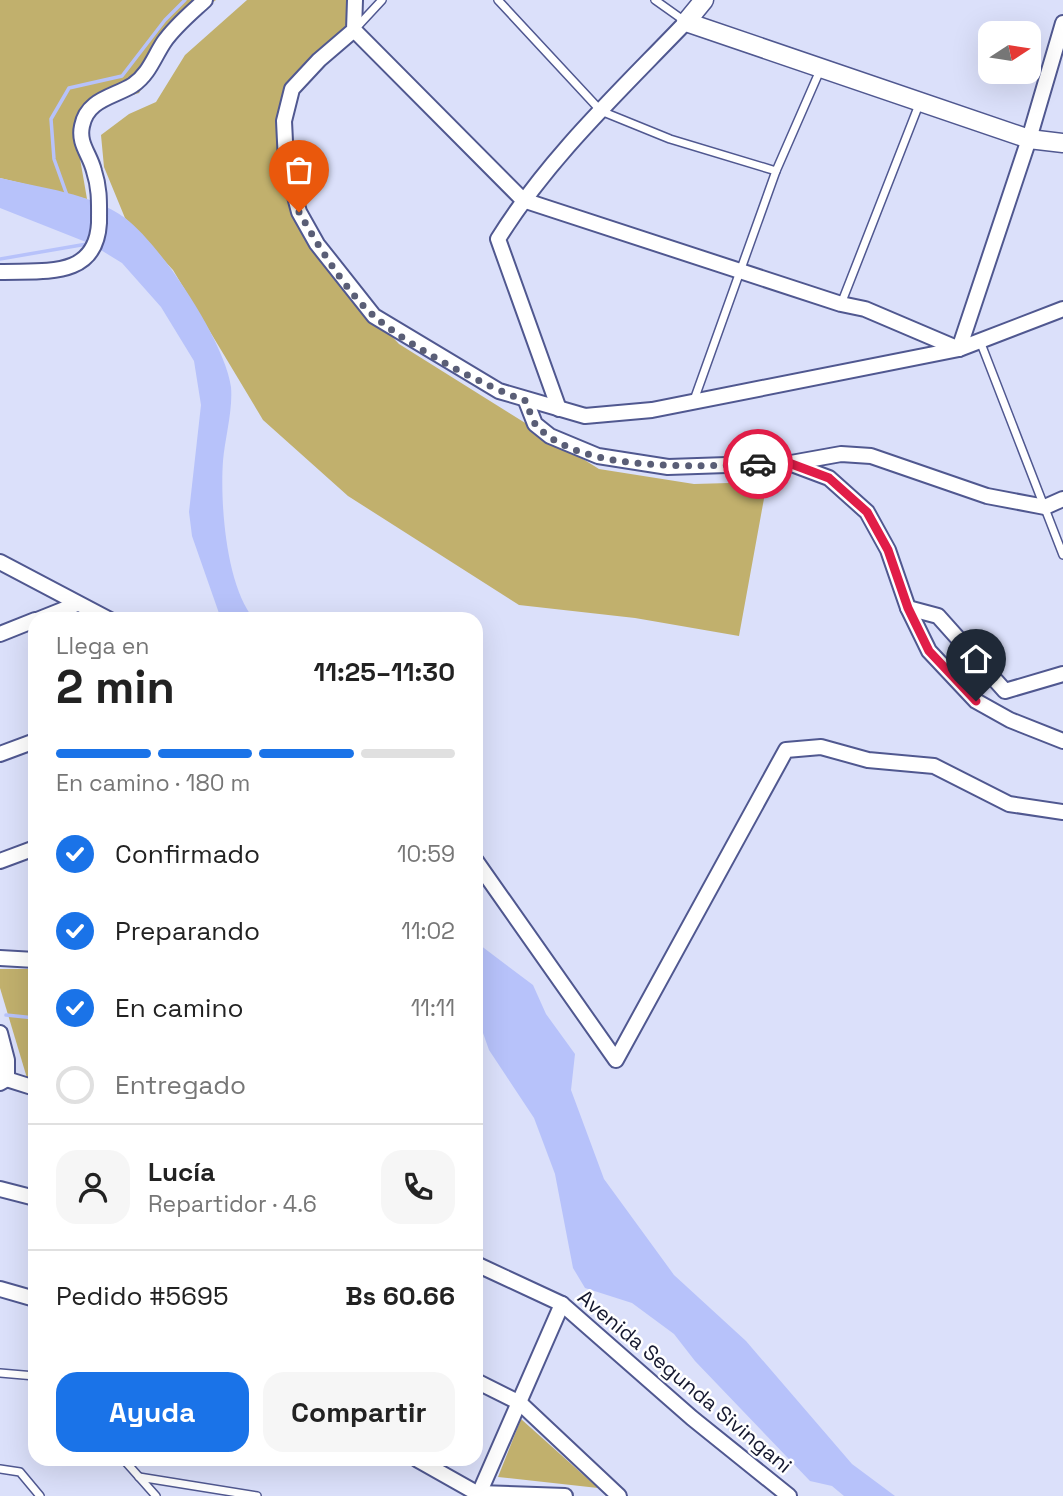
<!DOCTYPE html>
<html lang="es">
<head>
<meta charset="utf-8">
<style>
  :root { --surface:#fff; --page:#f6f6f6; --text:#222; --muted:#767676; --line:#e0e0e0; --accent:#1a73e8 }
  body { margin:0; font-family:"Space Grotesk",sans-serif; background:var(--page); color:var(--text); height:100vh; display:flex; flex-direction:column; font-size:26px; white-space:nowrap }
  * { box-sizing:border-box; margin:0 }
  p { font-size:23px; color:var(--muted) }
  .icon { flex:none; width:38px; height:38px; fill:none; stroke:currentColor; stroke-width:2; stroke-linecap:round; stroke-linejoin:round }
  .map { position:relative; flex:1; overflow:hidden }
  .panel { position:absolute; left:28px; top:612px; width:455px; height:854px; display:flex; flex-direction:column; background:var(--surface); border-radius:21px; box-shadow:0 7px 28px #0002 }
  .panel>* { flex:none }
  .needle { width:46px; rotate:78deg }
  .buttons { position:absolute; left:978px; top:21px; display:grid; gap:14px }
  .buttons a { display:grid; place-items:center; width:63px; height:63px; border-radius:14px; background:var(--surface); box-shadow:0 7px 28px #0002; font-size:35px }
  .pin { position:absolute; display:grid; place-items:center; width:60px; height:60px; color:#fff; margin:-72px -30px; border-radius:50% 50% 50% 0; rotate:-45deg; box-shadow:0 0 7px #0007 }
  .pin .icon { rotate:45deg }
  .courier { position:absolute; display:grid; place-items:center; width:70px; height:70px; margin:-35px; border:5px solid #e11d48; border-radius:50%; background:#fff; color:#222; box-shadow:0 2px 9px #0007 }
  .overview em { font-style:normal; font-weight:700 }
  .overview div { display:flex; flex-direction:column-reverse }
  .overview { display:flex; align-items:center; justify-content:space-between; height:119px; padding:0 28px }
  h1 { font-size:46px; font-weight:700; line-height:52px }
  .bar { display:grid; grid-template-columns:repeat(4,1fr); gap:10px 7px; align-content:center; height:84px; padding:0 28px }
  .bar i { height:9px; border-radius:5px; background:var(--line) }
  .bar .current { background:var(--accent) }
  .bar p { grid-column:span 4 }
  .line { display:flex; align-items:center; gap:18px; padding:0 28px; border-top:2px solid var(--line) }
  .line div { flex:1 }
  .round { display:grid; place-items:center; flex:none; width:74px; height:74px; border-radius:21px; background:var(--page) }
  ol { padding:0 28px; list-style:none }
  li { display:flex; align-items:center; gap:21px; height:77px }
  li p { margin-inline-start:auto }
  li .icon { padding:7px; border-radius:50%; background:var(--accent); color:#fff; stroke-width:4 }
  li:last-child { color:var(--muted) }
  li i { width:38px; height:38px; border:4px solid var(--line); border-radius:50% }
  .action { display:flex; gap:14px; margin-top:auto; padding:14px 28px }
  .action a { flex:1; height:80px; border-radius:21px; background:var(--accent); color:#fff; font-size:28px; font-weight:700; line-height:80px; text-align:center }
  .action a+a { background:var(--page); color:var(--text) }
  .map>svg:first-child { display:block }
  .green { fill:#c1b06d }
  .water { fill:#b7c2fa }
  .lines { fill:none; stroke-linecap:round; stroke-linejoin:round }
  .stream { stroke:#b7c2fa; stroke-width:3.5 }
  .service-casing { stroke:#505890; stroke-width:10 }
  .minor-casing { stroke:#505890; stroke-width:18 }
  .tertiary-casing { stroke:#505890; stroke-width:21 }
  .service { stroke:#fff; stroke-width:7 }
  .minor { stroke:#fff; stroke-width:14 }
  .tertiary { stroke:#fff; stroke-width:18 }
  .done { stroke:#5a5e76; stroke-width:7; stroke-dasharray:0 12.6 }
  .route { stroke:#e11d48; stroke-width:9 }
  .labels { text-anchor:middle; dominant-baseline:central; stroke-width:5; stroke-linejoin:round; paint-order:stroke }
  .street-label { font-size:21px; fill:#15182f; stroke:#fff }
</style>
</head>
<body>
<div class="map">
<svg width="1063" height="1496" viewBox="0 0 1063 1496">
  <rect width="100%" height="100%" fill="#dbe0fa"/>
  <!-- green -->
  <g class="green">
    <path d="M0,0H216L177,28L139,93L99,106L77,141L87,199L0,178Z"/>
    <path d="M247,0H351L354,32L284,109V170L315,254L399,344L599,469L694,484L767,482L739,636L635,618L519,605L348,496L263,420L173,270L125,218L104,167L101,135L129,114L156,102L185,55Z"/>
    <path d="M0,969H35V1081L27,1078L0,988Z"/>
    <path d="M521,1419L598,1488L498,1477Z"/>
  </g>
  <!-- water -->
  <g class="water">
    <path d="M0,178C41,188 91,193 125,218C162,246 225,342 231,387C233,410 225,438 223,461C220,503 226,586 254,619H221L192,536L189,512L201,405L194,361L161,307L122,263L91,244L0,208Z"/>
    <path d="M476,942L533,985L546,1014L575,1054L571,1090L604,1179L674,1275L746,1341L852,1464L895,1496H844L832,1486L810,1481L695,1361L674,1334L632,1303L585,1288L573,1268L555,1174L534,1118L489,1050L476,1013Z"/>
  </g>
  <g class="lines">
    <!-- stream -->
    <g class="stream">
      <path d="M68,198L54,159L51,119L69,88L122,76L165,20L185,0"/>
      <path d="M0,259L87,244"/>
      <path d="M6,1015L35,1018"/>
    </g>
    <!-- service casing -->
    <g class="service-casing">
      <g id="service">
        <path d="M498,0L601,111L670,139L776,171"/>
        <path d="M655,0L686,22"/>
        <path d="M356,28L382,0"/>
        <path d="M841,304L920,102"/>
        <path d="M980,341L1063,555"/>
        <path d="M694,400L776,171L821,68"/>
        <path d="M0,1373L35,1376"/>
        <path d="M124,1460L156,1496"/>
        <path d="M0,1469L20,1472L40,1496"/>
        <path d="M139,1477L257,1496"/>
      </g>
    </g>
    <!-- minor casing -->
    <g class="minor-casing">
      <g id="minor">
        <path d="M355,0L354,30L319,60L292,89L284,121L286,162L299,212L317,244L374,316L499,391L585,416L652,410L959,349L1063,309"/>
        <path d="M354,30L523,200L841,304L865,309L959,349L1029,139L1063,23"/>
        <path d="M0,272C42,270 96,280 99,223C99,204 100,189 94,171C90,154 78,144 82,126C87,99 114,97 133,85C149,74 154,57 164,42C175,26 191,13 205,0"/>
        <path d="M526,401L535,424L550,436L598,456L668,467L789,463L829,478L867,512L888,550L908,608L929,651L976,701L1010,720L1063,741"/>
        <path d="M559,409L498,239C549,157 620,91 686,22"/>
        <path d="M791,463L841,454L871,456L987,496L1045,507L1063,499"/>
        <path d="M0,562L110,620"/>
        <path d="M908,608L938,616L1005,691L1063,674"/>
        <path d="M37,620L77,604"/>
        <path d="M0,634L35,620"/>
        <path d="M0,754L35,741"/>
        <path d="M0,861L35,848"/>
        <path d="M476,861L616,1060L786,750L821,747L868,760L934,766L1009,804L1063,812"/>
        <path d="M0,958L35,960"/>
        <path d="M0,1033L7,1060V1079L0,1083"/>
        <path d="M0,1077L35,1088"/>
        <path d="M0,1189L35,1198"/>
        <path d="M476,1264L562,1304L692,1418L789,1496"/>
        <path d="M0,1289L35,1299"/>
        <path d="M476,1381L520,1403L619,1496"/>
        <path d="M418,1460L482,1496"/>
        <path d="M479,1493L565,1496"/>
        <path d="M478,1496L562,1304"/>
      </g>
    </g>
    <!-- tertiary casing -->
    <g class="tertiary-casing">
      <path id="tertiary" d="M704,0L686,22L1029,139L1063,143"/>
    </g>
    <!-- service -->
    <use href="#service" class="service"/>
    <!-- minor -->
    <use href="#minor" class="minor"/>
    <!-- tertiary -->
    <use href="#tertiary" class="tertiary"/>
  </g>
  <g class="lines">
    <!-- done -->
    <path class="done" d="M299,212C317,244 347,293 375,317C410,347 482,385 526,401C529,408 531,419 536,425C580,474 699,466 758,464"/>
    <!-- route -->
    <path class="route" d="M758,464L789,463L829,478L867,512L888,550L908,608L929,651L976,701"/>
  </g>
  <g class="labels">
    <!-- street labels -->
    <g class="street-label">
      <text transform="translate(685 1381) rotate(40)">Avenida Segunda Sivingani</text>
    </g>
  </g>
</svg>
<div class="buttons">
<a><svg class="needle" viewBox="-14 -14 28 28"><path d="M0-13l5 13h-10z" fill="#e53935"/><path d="M0 13l5-13h-10z" fill="#767676"/></svg></a>
</div>
<div class="pin" style="left:299px;top:212px;background:#ea580c"><svg class="icon" aria-label="bag" viewBox="0 0 24 24"><path d="M5 8h14l-1 12H6zM9 8a3 3 0 0 1 6 0"/></svg></div>
<div class="pin" style="left:976px;top:701px;background:#1f2937"><svg class="icon" aria-label="home" viewBox="0 0 24 24"><path d="M3 11l9-7 9 7M6 9v11h12V9"/></svg></div>
<div class="courier" style="left:758px;top:464px"><svg class="icon" aria-label="car" viewBox="0 0 24 24"><path d="M5 17H2v-5l4-1 3-4h7l3 4 3 1v5h-3M9 17h6M6 11h13"/><circle cx="7" cy="17" r="2"/><circle cx="17" cy="17" r="2"/></svg></div>
<section class="panel">
<div class="overview"><div><h1>2 min</h1><p>Llega en</p></div><em>11:25–11:30</em></div>
<div class="bar"><i class="current"></i><i class="current"></i><i class="current"></i><i></i><p>En camino · 180 m</p></div>
<ol>
<li><svg class="icon" aria-label="check" viewBox="0 0 24 24"><path d="M5 12l5 5 9-10"/></svg>Confirmado<p>10:59</p></li>
<li><svg class="icon" aria-label="check" viewBox="0 0 24 24"><path d="M5 12l5 5 9-10"/></svg>Preparando<p>11:02</p></li>
<li><svg class="icon" aria-label="check" viewBox="0 0 24 24"><path d="M5 12l5 5 9-10"/></svg>En camino<p>11:11</p></li>
<li><i></i>Entregado</li>
</ol>
<div class="line" style="height:126px"><a class="round"><svg class="icon" aria-label="person" viewBox="0 0 24 24"><circle cx="12" cy="8" r="4"/><path d="M4 21q1-7 8-7t8 7"/></svg></a><div><b>Lucía</b><p>Repartidor · 4.6</p></div><a class="round"><svg class="icon" aria-label="phone" viewBox="0 0 24 24"><path d="M5 4h4l2 5-3 2q2 4 5 5l2-3 5 2v4C11 20 4 13 5 4z"/></svg></a></div>
<div class="line" style="height:91px"><div>Pedido #5695</div><b>Bs 60.66</b></div>
<div class="action"><a>Ayuda</a><a>Compartir</a></div>
</section>
</div>
</body>
</html>
